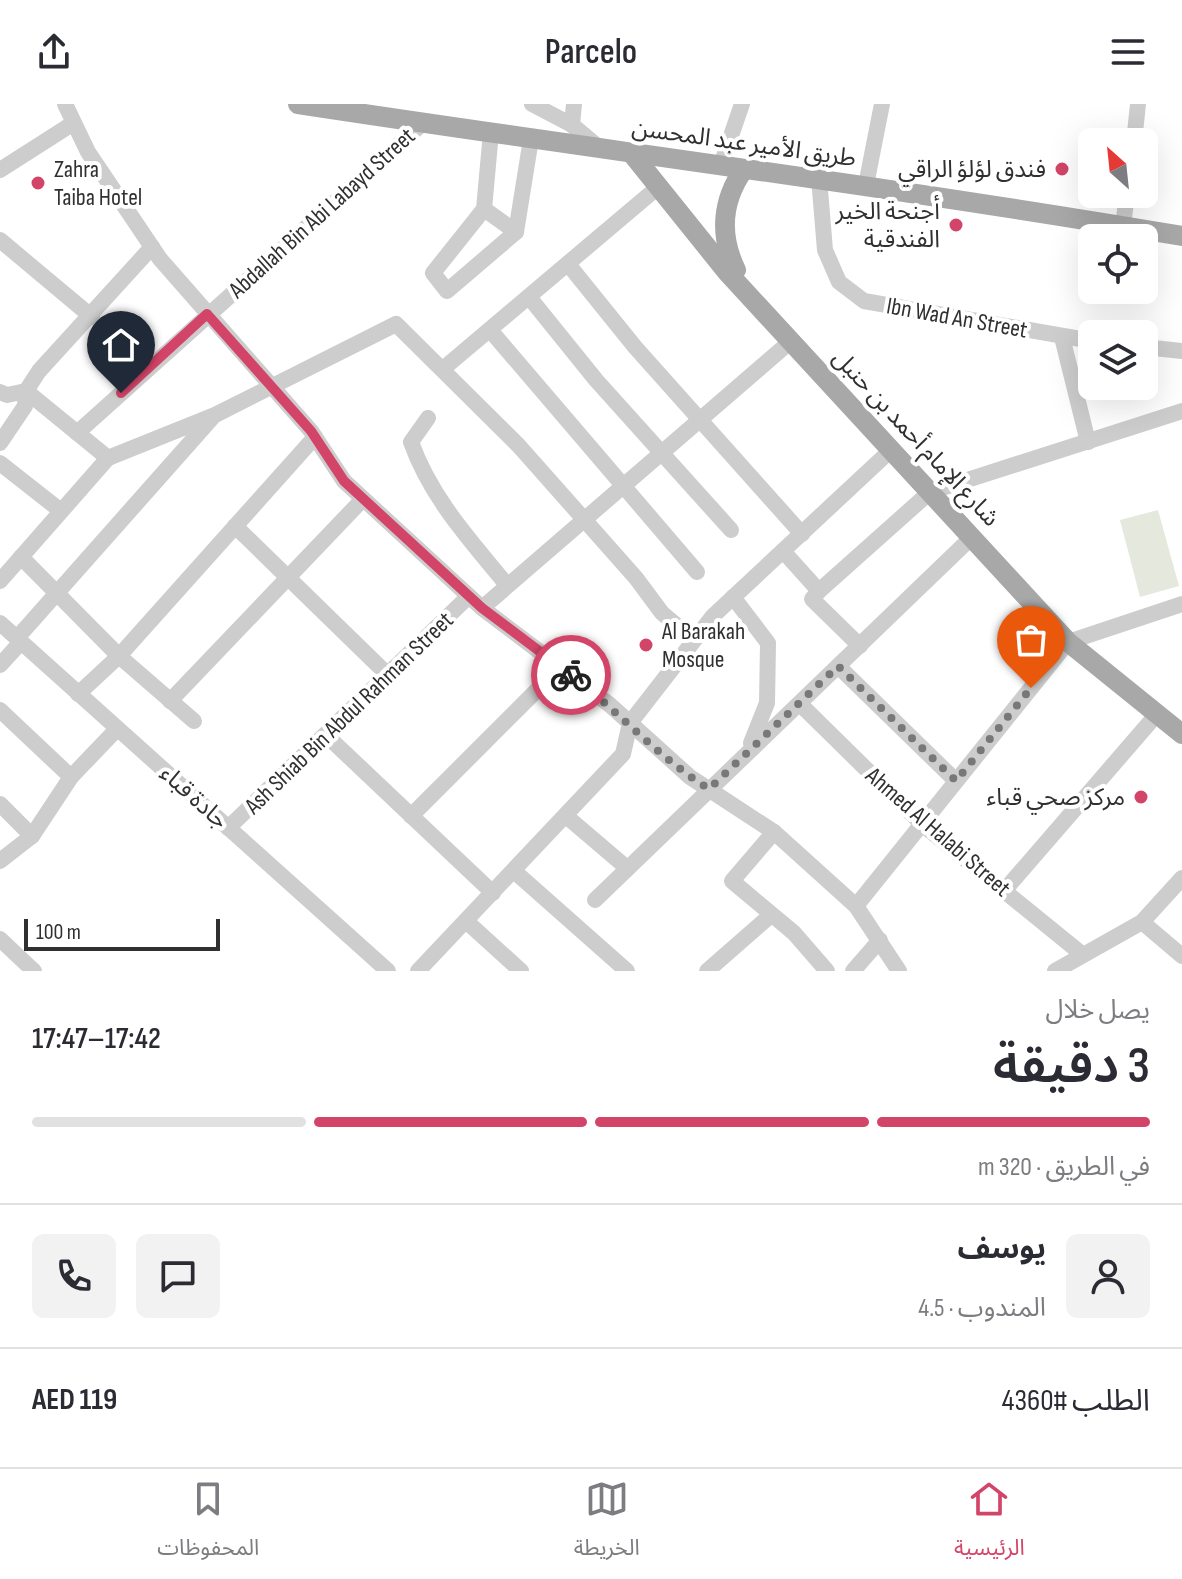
<!DOCTYPE html>
<html lang="ar">
<head>
<meta charset="utf-8">
<style>
  :root { --surface:#fff; --page:#f2f2f3; --text:#2b2b33; --muted:#7c7c81; --line:#e1e1e2; --accent:#d34568 }
  body { margin:0; font-family:"Sofia Sans Condensed","Noto Sans Arabic",sans-serif; background:var(--page); color:var(--text); direction:rtl; height:100vh; display:flex; flex-direction:column; font-size:30px; white-space:nowrap }
  * { box-sizing:border-box; margin:0 }
  p { font-size:26px; color:var(--muted) }
  .icon { flex:none; width:44px; height:44px; fill:none; stroke:currentColor; stroke-width:2; stroke-linecap:round; stroke-linejoin:round }
  .map { position:relative; height:867px; overflow:hidden; direction:ltr }
  .drawer { display:flex; flex-direction:column; background:var(--surface); flex:1 }
  .drawer>* { flex:none }
  .needle { width:52px; rotate:333deg }
  .tools { position:absolute; left:1078px; top:24px; display:grid; gap:16px }
  .tools a { display:grid; place-items:center; width:80px; height:80px; border-radius:12px; background:var(--surface); box-shadow:0 8px 32px #0002; font-size:40px }
  .scale { position:absolute; left:24px; bottom:20px; width:196px; box-sizing:border-box; padding-left:8px; border:4px solid #303030; border-top:0; font-size:22px; line-height:28px; white-space:nowrap; color:#303030; -webkit-text-stroke:6px #fff; paint-order:stroke }
  .pin { position:absolute; display:grid; place-items:center; width:68px; height:68px; color:#fff; margin:-82px -34px; border-radius:50% 50% 50% 0; rotate:-45deg; box-shadow:0 0 8px #0007 }
  .pin .icon { rotate:45deg }
  .courier { position:absolute; display:grid; place-items:center; width:80px; height:80px; margin:-40px; border:6px solid #d34568; border-radius:50%; background:#fff; color:#222; box-shadow:0 2px 10px #0007 }
  .overview em { font-style:normal; font-weight:600 }
  .overview div { display:flex; flex-direction:column-reverse }
  .overview { display:flex; align-items:center; justify-content:space-between; height:136px; padding:0 32px }
  h1 { font-size:52px; font-weight:600; line-height:60px }
  .bar { display:grid; grid-template-columns:repeat(4,1fr); gap:12px 8px; align-content:center; height:96px; padding:0 32px }
  .bar i { height:10px; border-radius:6px; background:var(--line) }
  .bar .active { background:var(--accent) }
  .bar p { grid-column:span 4 }
  .line { display:flex; align-items:center; gap:20px; padding:0 32px; border-top:2px solid var(--line) }
  .line div { flex:1 }
  .round { display:grid; place-items:center; flex:none; width:84px; height:84px; border-radius:12px; background:var(--page) }
  header { display:flex; justify-content:space-between; align-items:center; height:104px; padding:0 32px; background:var(--surface); font-size:36px; font-weight:600 }
  .menu { display:flex; justify-content:space-around; align-items:center; height:112px; border-top:2px solid var(--line); background:var(--surface); font-size:22px; color:var(--muted) }
  .menu a { display:grid; justify-items:center; gap:4px }
  .menu .active { color:var(--accent) }
  .map>svg:first-child { display:block }
  .green { fill:#e5e8dc }
  .lines { fill:none; stroke-linecap:round; stroke-linejoin:round }
  .minor { stroke:#cdcdcd; stroke-width:16 }
  .major { stroke:#a8a8a8; stroke-width:20 }
  .done { stroke:#787878; stroke-width:8; stroke-dasharray:0 14.4 }
  .route { stroke:#d34568; stroke-width:10 }
  .poi-dot { fill:#d34568; stroke:#fff; stroke-width:3 }
  .labels { text-anchor:middle; dominant-baseline:central; stroke-width:8; stroke-linejoin:round; paint-order:stroke }
  .street-label { font-size:24px; fill:#303030; stroke:#fff }
  .poi-label { font-size:24px; fill:#303030; stroke:#fff; text-anchor:end }
</style>
</head>
<body>
<header><svg class="icon" aria-label="menu" viewBox="0 0 24 24"><path d="M4 6h16M4 12h16M4 18h16"/></svg>Parcelo<svg class="icon" aria-label="share" viewBox="0 0 24 24"><path d="M12 15V3M7 8l5-5 5 5M5 13v7h14v-7"/></svg></header>
<div class="map">
<svg width="1182" height="867" viewBox="0 0 1182 867">
  <rect width="100%" height="100%" fill="#fff"/>
  <!-- green -->
  <path class="green" d="M1158,406L1179,482L1140,493L1120,416Z"/>
  <g class="lines">
    <!-- minor -->
    <g class="minor">
      <path d="M65,0L88,48L160,155L311,327L344,377L482,504L610,601L690,673L774,728L856,802L899,867"/>
      <path d="M532,0L572,21"/>
      <path d="M574,0L572,21L597,42"/>
      <path d="M491,28L484,105L433,169L447,187L516,128L531,35"/>
      <path d="M1134,38L1138,0"/>
      <path d="M721,61L742,0"/>
      <path d="M0,66L72,20"/>
      <path d="M819,74L825,146L839,178L864,197L1092,237"/>
      <path d="M866,81L882,0"/>
      <path d="M484,105L516,128"/>
      <path d="M1123,122L1127,90"/>
      <path d="M0,136L92,213"/>
      <path d="M568,160L635,243L802,430"/>
      <path d="M529,193L596,276L731,426"/>
      <path d="M490,226L697,468"/>
      <path d="M1062,233L1088,338"/>
      <path d="M1144,243L1182,247"/>
      <path d="M444,264L657,84"/>
      <path d="M0,288L7,291L26,287L108,354L215,311L396,220L519,342L636,474L662,509L694,536"/>
      <path d="M428,314L411,338C431,394 470,436 507,481"/>
      <path d="M77,329L424,18"/>
      <path d="M0,339L25,302L26,287L39,267L152,143"/>
      <path d="M0,359L61,407"/>
      <path d="M235,422L389,572"/>
      <path d="M783,447L819,487L812,495L860,542"/>
      <path d="M21,453L119,552L194,617"/>
      <path d="M0,477L108,354"/>
      <path d="M819,487L930,388L1182,307"/>
      <path d="M733,493L768,539L767,599L751,639"/>
      <path d="M482,504L791,237"/>
      <path d="M0,519L388,867"/>
      <path d="M17,534L212,314"/>
      <path d="M0,561L21,538"/>
      <path d="M838,562L956,677"/>
      <path d="M78,590L119,552L315,333"/>
      <path d="M170,597L363,395"/>
      <path d="M800,600L922,720L1083,851"/>
      <path d="M0,606L71,673"/>
      <path d="M327,632L493,789"/>
      <path d="M0,700L32,732"/>
      <path d="M411,712L560,563"/>
      <path d="M566,712L627,764"/>
      <path d="M228,724L469,492"/>
      <path d="M774,728L732,777L794,829L827,867"/>
      <path d="M0,757L32,732L71,673L117,625"/>
      <path d="M514,767L627,867"/>
      <path d="M1004,787L1157,610"/>
      <path d="M595,796L972,433"/>
      <path d="M856,802L1068,538L1182,500"/>
      <path d="M466,817L521,867"/>
      <path d="M1142,818L1182,852"/>
      <path d="M0,835L34,867"/>
      <path d="M418,867L623,650L630,619L713,512L891,346"/>
      <path d="M707,867L771,811"/>
      <path d="M853,867L880,836"/>
      <path d="M1055,867L1142,818L1182,774"/>
    </g>
    <!-- major -->
    <g class="major">
      <path d="M298,0C593,45 888,82 1182,132"/>
      <path d="M633,51L727,168L1068,538L1182,630"/>
      <path d="M736,166C719,131 722,96 744,65"/>
    </g>
  </g>
  <g class="lines">
    <!-- done -->
    <path class="done" d="M571,571C618,607 659,654 709,685L838,562L956,677L1031,584"/>
    <!-- route -->
    <path class="route" d="M121,289L207,210L311,327L344,377L482,504L571,571"/>
  </g>
  <!-- markers -->
  <g class="poi-dot">
    <circle cx="1062" cy="65" r="8"/>
    <circle cx="38" cy="79" r="8"/>
    <circle cx="956" cy="121" r="8"/>
    <circle cx="646" cy="541" r="8"/>
    <circle cx="1141" cy="693" r="8"/>
  </g>
  <g class="labels">
    <!-- street labels -->
    <g class="street-label">
      <text transform="translate(744 39) rotate(8)">طريق الأمير عبد المحسن</text>
      <text transform="translate(322 109) rotate(-42)">Abdallah Bin Abi Labayd Street</text>
      <text transform="translate(957 214) rotate(10)">Ibn Wad An Street</text>
      <text transform="translate(916 334) rotate(47)">شارع الإمام أحمد بن حنبل</text>
      <text transform="translate(349 609) rotate(-44)">Ash Shiab Bin Abdul Rahman Street</text>
      <text transform="translate(194 693) rotate(42)">جادة قباء</text>
      <text transform="translate(938 728) rotate(41)">Ahmed Al Halabi Street</text>
    </g>
    <!-- poi labels -->
    <g class="poi-label">
      <text x="54" y="65" text-anchor="start">Zahra<tspan x="54" dy="28">Taiba Hotel</tspan></text>
      <text x="1046" y="65">فندق لؤلؤ الراقي</text>
      <text x="940" y="107">أجنحة الخير<tspan x="940" dy="28">الفندقية</tspan></text>
      <text x="662" y="527" text-anchor="start">Al Barakah<tspan x="662" dy="28">Mosque</tspan></text>
      <text x="1125" y="693">مركز صحي قباء</text>
    </g>
  </g>
</svg>
<div class="tools">
<a><svg class="needle" viewBox="-14 -14 28 28"><path d="M0-13l5 13h-10z" fill="#e53935"/><path d="M0 13l5-13h-10z" fill="#7c7c81"/></svg></a>
<a><svg class="icon" aria-label="locate" viewBox="0 0 24 24"><circle cx="12" cy="12" r="6"/><path d="M12 2v4M12 18v4M2 12h4M18 12h4"/></svg></a>
<a><svg class="icon" aria-label="layers" viewBox="0 0 24 24"><path d="M12 4l9 5-9 5-9-5zM3 14l9 5 9-5"/></svg></a>
</div>
<div class="scale">100 m</div>
<div class="pin" style="left:1031px;top:584px;background:#ea580c"><svg class="icon" aria-label="bag" viewBox="0 0 24 24"><path d="M5 8h14l-1 12H6zM9 8a3 3 0 0 1 6 0"/></svg></div>
<div class="pin" style="left:121px;top:289px;background:#1f2937"><svg class="icon" aria-label="home" viewBox="0 0 24 24"><path d="M3 11l9-7 9 7M6 9v11h12V9"/></svg></div>
<div class="courier" style="left:571px;top:571px"><svg class="icon" aria-label="bike" viewBox="0 0 24 24"><circle cx="6" cy="16" r="4"/><circle cx="18" cy="16" r="4"/><path d="M6 16l4-8h5l3 8M10 8l3 8H6M13 5h3"/></svg></div>
</div>
<section class="drawer">
<div class="overview"><div><h1>3 دقيقة</h1><p>يصل خلال</p></div><em>17:42–17:47</em></div>
<div class="bar"><i class="active"></i><i class="active"></i><i class="active"></i><i></i><p>في الطريق · 320 m</p></div>
<div class="line" style="height:144px"><a class="round"><svg class="icon" aria-label="person" viewBox="0 0 24 24"><circle cx="12" cy="8" r="4"/><path d="M4 21q1-7 8-7t8 7"/></svg></a><div><b>يوسف</b><p>المندوب · 4.5</p></div><a class="round"><svg class="icon" aria-label="chat" viewBox="0 0 24 24"><path d="M4 5h16v11H9l-5 4z"/></svg></a><a class="round"><svg class="icon" aria-label="phone" viewBox="0 0 24 24"><path d="M5 4h4l2 5-3 2q2 4 5 5l2-3 5 2v4C11 20 4 13 5 4z"/></svg></a></div>
<div class="line" style="height:104px"><div>الطلب #4360</div><b>AED 119</b></div>
</section>
<nav class="menu">
<a class="active"><svg class="icon" aria-label="home" viewBox="0 0 24 24"><path d="M3 11l9-7 9 7M6 9v11h12V9"/></svg>الرئيسية</a>
<a><svg class="icon" aria-label="map" viewBox="0 0 24 24"><path d="M3 6l6-2 6 2 6-2v14l-6 2-6-2-6 2zM9 4v14M15 6v14"/></svg>الخريطة</a>
<a><svg class="icon" aria-label="saved" viewBox="0 0 24 24"><path d="M7 4h10v16l-5-4-5 4z"/></svg>المحفوظات</a>
</nav>
</body>
</html>
